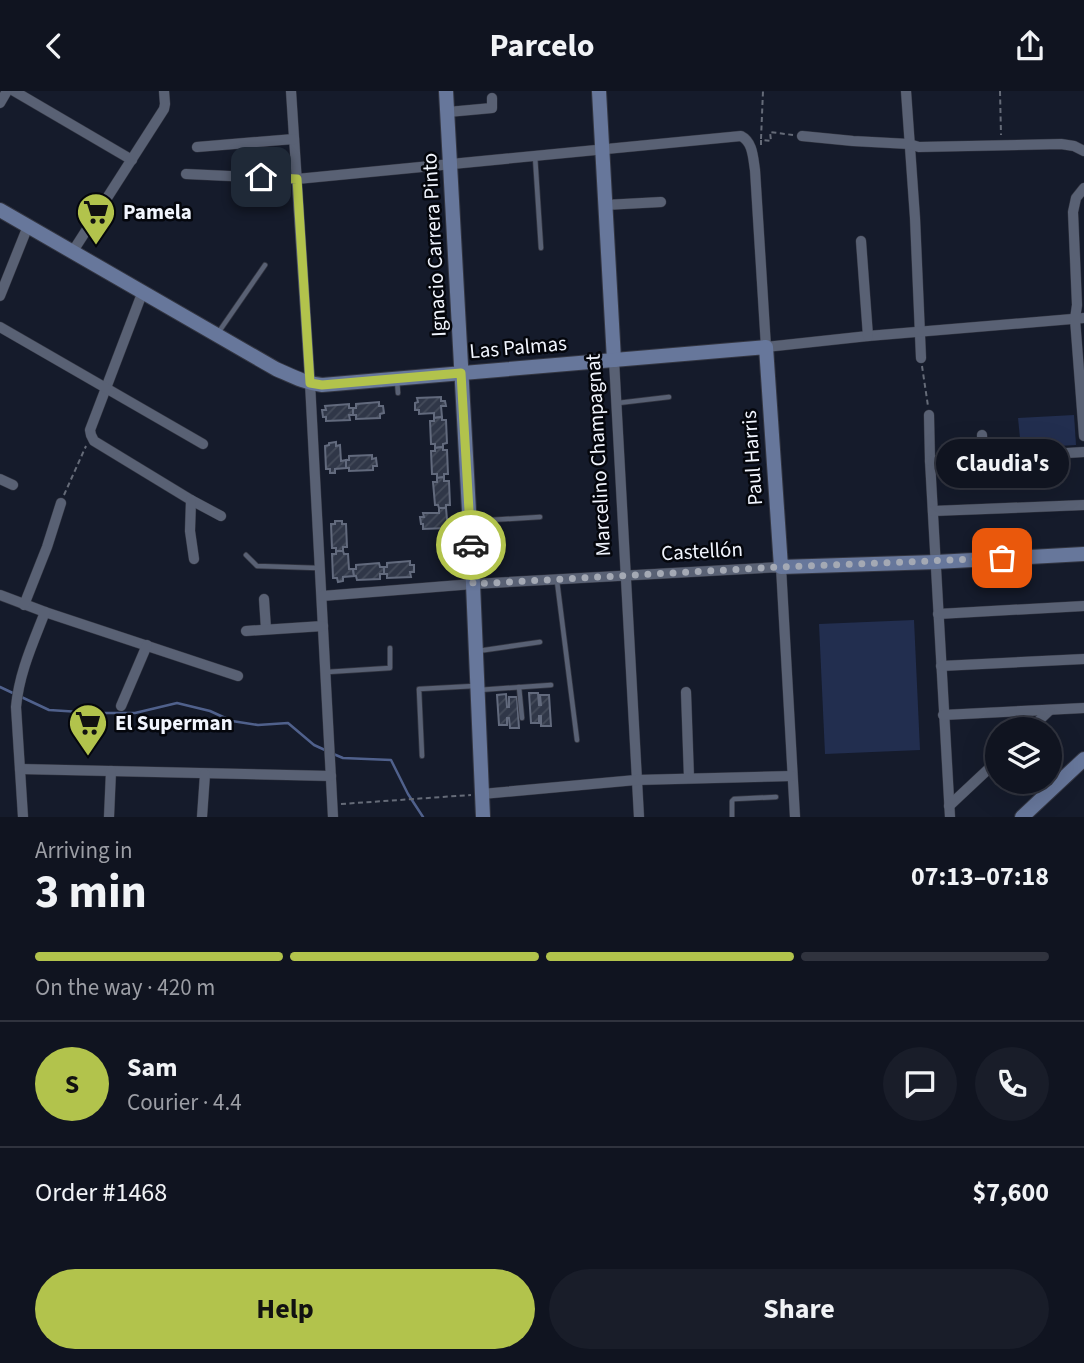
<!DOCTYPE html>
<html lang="en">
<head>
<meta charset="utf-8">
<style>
  :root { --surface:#101420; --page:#191d29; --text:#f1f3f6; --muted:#9c9ea5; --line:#30333e; --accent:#b2c34c }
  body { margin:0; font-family:"Source Sans 3",sans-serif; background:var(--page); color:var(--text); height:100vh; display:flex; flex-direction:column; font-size:26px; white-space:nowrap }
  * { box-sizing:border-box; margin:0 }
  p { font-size:23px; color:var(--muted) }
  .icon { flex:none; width:38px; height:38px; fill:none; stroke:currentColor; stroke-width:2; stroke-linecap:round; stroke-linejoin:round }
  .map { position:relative; height:726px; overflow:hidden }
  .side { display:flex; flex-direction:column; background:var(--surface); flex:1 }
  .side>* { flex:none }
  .fabs { position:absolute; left:985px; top:626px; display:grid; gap:14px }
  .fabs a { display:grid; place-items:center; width:77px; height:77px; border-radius:50%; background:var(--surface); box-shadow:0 7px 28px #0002,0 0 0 2px var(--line); font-size:35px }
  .pin { position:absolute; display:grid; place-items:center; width:60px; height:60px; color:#fff; margin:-30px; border-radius:14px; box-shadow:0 4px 10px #0006 }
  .courier { position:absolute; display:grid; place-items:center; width:70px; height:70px; margin:-35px; border:5px solid #b2c34c; border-radius:50%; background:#fff; color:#222; box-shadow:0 2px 9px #0007 }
  .bubble { position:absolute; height:49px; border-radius:24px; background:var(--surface); box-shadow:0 7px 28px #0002,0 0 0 2px var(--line); font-size:23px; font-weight:700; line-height:49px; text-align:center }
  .headline em { font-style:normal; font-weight:700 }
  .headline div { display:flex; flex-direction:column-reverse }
  .headline { display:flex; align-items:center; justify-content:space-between; height:119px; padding:0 35px }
  h1 { font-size:46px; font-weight:700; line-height:52px }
  .bar { display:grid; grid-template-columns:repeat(4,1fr); gap:10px 7px; align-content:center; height:84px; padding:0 35px }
  .bar i { height:9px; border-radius:5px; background:var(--line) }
  .bar .selected { background:var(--accent) }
  .bar p { grid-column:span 4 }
  .line { display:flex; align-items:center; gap:18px; padding:0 35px; border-top:2px solid var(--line) }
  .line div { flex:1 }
  .round { display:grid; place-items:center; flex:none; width:74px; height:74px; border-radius:37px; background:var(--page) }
  .action { display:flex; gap:14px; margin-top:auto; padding:14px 35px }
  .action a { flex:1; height:80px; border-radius:42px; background:var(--accent); color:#111; font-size:28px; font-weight:700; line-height:80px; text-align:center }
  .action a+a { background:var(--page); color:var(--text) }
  header { display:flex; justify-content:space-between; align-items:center; height:91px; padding:0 35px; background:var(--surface); font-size:32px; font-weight:700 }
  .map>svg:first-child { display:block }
  .green { fill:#222e4f }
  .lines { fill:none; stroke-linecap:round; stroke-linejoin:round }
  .stream { stroke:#50618c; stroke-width:2.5 }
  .building { fill:url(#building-hatch); stroke:#626a7d; stroke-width:2 }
  .lane-casing { stroke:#333642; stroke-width:6 }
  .street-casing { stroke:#333642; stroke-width:11 }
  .secondary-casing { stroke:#333642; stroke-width:16 }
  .path { stroke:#656b78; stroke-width:2; stroke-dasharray:5 3.5; stroke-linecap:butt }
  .lane { stroke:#596174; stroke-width:4.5 }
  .street { stroke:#596174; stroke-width:10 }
  .secondary { stroke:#67779b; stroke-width:14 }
  .done { stroke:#a4a9b4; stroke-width:7; stroke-dasharray:0 12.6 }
  .route { stroke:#b2c34c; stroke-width:9 }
  .labels { text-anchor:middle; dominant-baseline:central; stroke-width:5; stroke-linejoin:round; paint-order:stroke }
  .poi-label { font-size:21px; font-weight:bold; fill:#f1f5fe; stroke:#04060c; text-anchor:start }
  .street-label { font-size:21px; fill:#f1f5fe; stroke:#04060c }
</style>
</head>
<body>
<header><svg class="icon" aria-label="back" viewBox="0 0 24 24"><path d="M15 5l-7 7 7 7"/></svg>Parcelo<svg class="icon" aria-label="share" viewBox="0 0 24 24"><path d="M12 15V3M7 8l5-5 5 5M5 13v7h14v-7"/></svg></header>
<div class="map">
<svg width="1084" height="726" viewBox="0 0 1084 726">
  <defs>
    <pattern id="building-hatch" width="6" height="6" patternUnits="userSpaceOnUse" patternTransform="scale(1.75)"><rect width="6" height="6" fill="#303748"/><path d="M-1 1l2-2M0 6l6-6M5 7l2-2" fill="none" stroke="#444b5a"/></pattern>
  </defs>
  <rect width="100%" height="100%" fill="#151b2b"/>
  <!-- green -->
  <g class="green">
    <path d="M1074,324L1076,354L1021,357L1018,327Z"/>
    <path d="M914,529L920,659L825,663L819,533Z"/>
  </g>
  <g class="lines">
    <!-- stream -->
    <g class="stream">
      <path d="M0,596L49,619L96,622H135L177,612L210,620L232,630L258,634L288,632L314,654L325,659"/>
      <path d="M331,662L343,667L391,669L408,703L423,726"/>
    </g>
  </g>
  <!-- building -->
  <g class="building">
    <path d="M441,306V310H445L446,315H441L442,326L434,327V322L419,323V319H415V312L418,311L417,307Z"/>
    <path d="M379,311V315H383L384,322L380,323V327L356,328V324H353V317H356V313Z"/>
    <path d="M349,313V317H353V324H349L350,329L326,330V326H323L322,319H326L325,315Z"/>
    <path d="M442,326V329H446L447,352L443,353V356L435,357V353H431L430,330H434V327Z"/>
    <path d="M336,351V355L340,354L341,370L346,369V377L335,378V382H330V378H326L325,355L329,354V352Z"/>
    <path d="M443,356V359H447L448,383H444V386L437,387V383H432L431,360H435V357Z"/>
    <path d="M372,364V368L376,367L377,375H373V379L349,380V377H346V369H349V365Z"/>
    <path d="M444,386V390H449L450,414H446V417H439L438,414H435L433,391H437V387Z"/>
    <path d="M439,417H446L447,428H451V433H447V437L423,438V433H421L420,426H424L423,422H439Z"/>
    <path d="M335,430H342V433H346L347,456H343V460H336V457H332L331,433H335Z"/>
    <path d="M336,460H343L344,463H348L349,478H353L354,485L343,486V490L338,491L337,487H333L332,463H336Z"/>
    <path d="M410,470V474H414V481H410L411,486L387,487V483H384V476H387V472Z"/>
    <path d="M379,472L380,476H384V483H380V488L357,489L356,485H354L353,478H356V474Z"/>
    <path d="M529,602H538L539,614H541L540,604H549L551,635H541V625H539V632H531Z"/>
    <path d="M506,603L507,616H509V606H517L519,637H510L509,627H507V634H499L497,604Z"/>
  </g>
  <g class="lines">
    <!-- lane casing -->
    <g class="lane-casing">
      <g id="lane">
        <path d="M535,65L541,157"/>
        <path d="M218,242L265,174"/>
        <path d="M397,289L398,302"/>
        <path d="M618,312L669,306"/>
        <path d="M474,430L540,426"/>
        <path d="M246,464L257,475L318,477"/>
        <path d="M447,472L471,470"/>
        <path d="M557,490L577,649"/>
        <path d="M478,560L540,551"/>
        <path d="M327,581L390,577V557"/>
        <path d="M519,596L522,627"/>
        <path d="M479,599L551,594"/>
        <path d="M422,665L419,598L474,595"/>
        <path d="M732,726V710L734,708L776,706"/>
      </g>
    </g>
    <!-- street casing -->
    <g class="street-casing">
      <g id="street">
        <path d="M14,0L132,69"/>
        <path d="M291,0L310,292L333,726"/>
        <path d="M906,0L915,127L921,267"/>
        <path d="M0,12L7,0"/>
        <path d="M448,21L492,17V7"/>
        <path d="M802,45L853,50L909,53L919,56L1061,53L1074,55L1084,60"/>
        <path d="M197,56L294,48"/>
        <path d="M186,83L297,88L741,45C753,51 753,67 755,79L766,256L868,245L1084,227"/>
        <path d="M1084,97L1076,107L1073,121L1077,214L1075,228L1084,345"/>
        <path d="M605,114L661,111"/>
        <path d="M861,150L868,245"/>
        <path d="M73,160L164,18L165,13L164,0"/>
        <path d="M143,200L90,339L91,344L94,350L191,409L221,425"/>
        <path d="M0,205L28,135"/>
        <path d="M0,236L203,353"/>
        <path d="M614,269L639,726"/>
        <path d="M929,324L930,370L950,726"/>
        <path d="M982,344L983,367"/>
        <path d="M930,370L1084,361"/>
        <path d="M0,388L13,394"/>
        <path d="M191,409L190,440L194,468"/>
        <path d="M933,420L1084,414"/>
        <path d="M0,504L45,521L238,585"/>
        <path d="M322,505L473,493L781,476L795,726"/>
        <path d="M264,508L266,538"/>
        <path d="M24,514L47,456L61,412"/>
        <path d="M938,523L1084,515"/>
        <path d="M246,540L323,535"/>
        <path d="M941,575L1084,568"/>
        <path d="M686,601L689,687"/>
        <path d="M121,615L147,554"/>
        <path d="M943,624L1084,617"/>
        <path d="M1029,639L1050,619"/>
        <path d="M20,678L331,685"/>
        <path d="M482,703L636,689L792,685"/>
        <path d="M949,715L998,669"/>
        <path d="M23,726L16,616C19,582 33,552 45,521"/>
        <path d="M109,726L111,680"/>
        <path d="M202,726L205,683"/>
      </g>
    </g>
    <!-- secondary casing -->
    <g class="secondary-casing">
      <g id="secondary">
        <path d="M446,0L473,493L483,726"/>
        <path d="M599,0L614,269"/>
        <path d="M0,119L276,278C292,285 305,292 322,294L766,256L781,476L936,471L1084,463"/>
        <path d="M1022,726L1084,668"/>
      </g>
    </g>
    <!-- path -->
    <g class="path">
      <path d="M1000,0L1001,44"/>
      <path d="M761,48L763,0"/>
      <path d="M761,54V49L771,50L770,41L793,44"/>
      <path d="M922,275L928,315"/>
      <path d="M64,404L86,355"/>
      <path d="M341,713L471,704"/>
    </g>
    <!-- lane -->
    <use href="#lane" class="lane"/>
    <!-- street -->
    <use href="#street" class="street"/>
    <!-- secondary -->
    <use href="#secondary" class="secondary"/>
  </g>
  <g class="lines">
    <!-- done -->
    <path class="done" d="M471,454L473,493L780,476L1002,467"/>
    <!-- route -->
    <path class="route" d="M261,86L297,88L310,292L322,294L461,282L471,454"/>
  </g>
  <!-- icons -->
  <defs>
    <g id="supermarket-pin" transform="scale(2.0125)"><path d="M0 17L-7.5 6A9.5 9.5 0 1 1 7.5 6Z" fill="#b2c34c" stroke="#04060c"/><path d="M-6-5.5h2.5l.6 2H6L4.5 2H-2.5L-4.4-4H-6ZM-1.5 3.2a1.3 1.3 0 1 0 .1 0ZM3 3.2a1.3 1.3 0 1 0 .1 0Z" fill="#111"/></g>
  </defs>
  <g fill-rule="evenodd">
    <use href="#supermarket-pin" x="96" y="121"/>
    <use href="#supermarket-pin" x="88" y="632"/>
  </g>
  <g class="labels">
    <!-- poi labels -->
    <g class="poi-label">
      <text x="123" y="121">Pamela</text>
      <text x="115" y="632">El Superman</text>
    </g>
    <!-- street labels -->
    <g class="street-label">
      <text transform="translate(434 154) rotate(-93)">Ignacio Carrera Pinto</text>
      <text transform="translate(518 256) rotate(-5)">Las Palmas</text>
      <text transform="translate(598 364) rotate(-93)">Marcelino Champagnat</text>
      <text transform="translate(752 367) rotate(-94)">Paul Harris</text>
      <text transform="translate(702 460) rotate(-3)">Castellón</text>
    </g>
  </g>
</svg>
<div class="fabs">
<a><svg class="icon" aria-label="layers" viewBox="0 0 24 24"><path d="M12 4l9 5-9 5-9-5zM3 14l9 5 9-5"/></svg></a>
</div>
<div class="pin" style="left:1002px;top:467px;background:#ea580c"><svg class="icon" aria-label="bag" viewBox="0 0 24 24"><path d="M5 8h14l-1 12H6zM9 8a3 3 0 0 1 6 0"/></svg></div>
<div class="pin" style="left:261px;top:86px;background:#1f2937"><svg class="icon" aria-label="home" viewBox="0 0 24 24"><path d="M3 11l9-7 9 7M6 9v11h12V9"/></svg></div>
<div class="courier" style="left:471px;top:454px"><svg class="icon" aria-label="car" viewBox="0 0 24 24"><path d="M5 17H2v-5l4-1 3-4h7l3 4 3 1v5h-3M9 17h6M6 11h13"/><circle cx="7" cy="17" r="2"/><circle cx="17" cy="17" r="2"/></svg></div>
<div class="bubble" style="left:936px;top:348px;width:133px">Claudia's</div>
</div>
<section class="side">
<div class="headline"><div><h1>3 min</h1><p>Arriving in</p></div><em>07:13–07:18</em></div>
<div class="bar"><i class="selected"></i><i class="selected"></i><i class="selected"></i><i></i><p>On the way · 420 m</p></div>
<div class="line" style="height:126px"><b class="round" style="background:var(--accent);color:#111">S</b><div><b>Sam</b><p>Courier · 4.4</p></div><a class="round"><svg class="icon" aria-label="chat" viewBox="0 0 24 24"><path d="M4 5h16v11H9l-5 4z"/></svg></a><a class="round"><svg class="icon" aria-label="phone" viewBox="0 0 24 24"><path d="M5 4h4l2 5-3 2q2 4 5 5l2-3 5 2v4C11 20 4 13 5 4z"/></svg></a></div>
<div class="line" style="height:91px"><div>Order #1468</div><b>$7,600</b></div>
<div class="action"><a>Help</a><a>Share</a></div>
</section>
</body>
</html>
